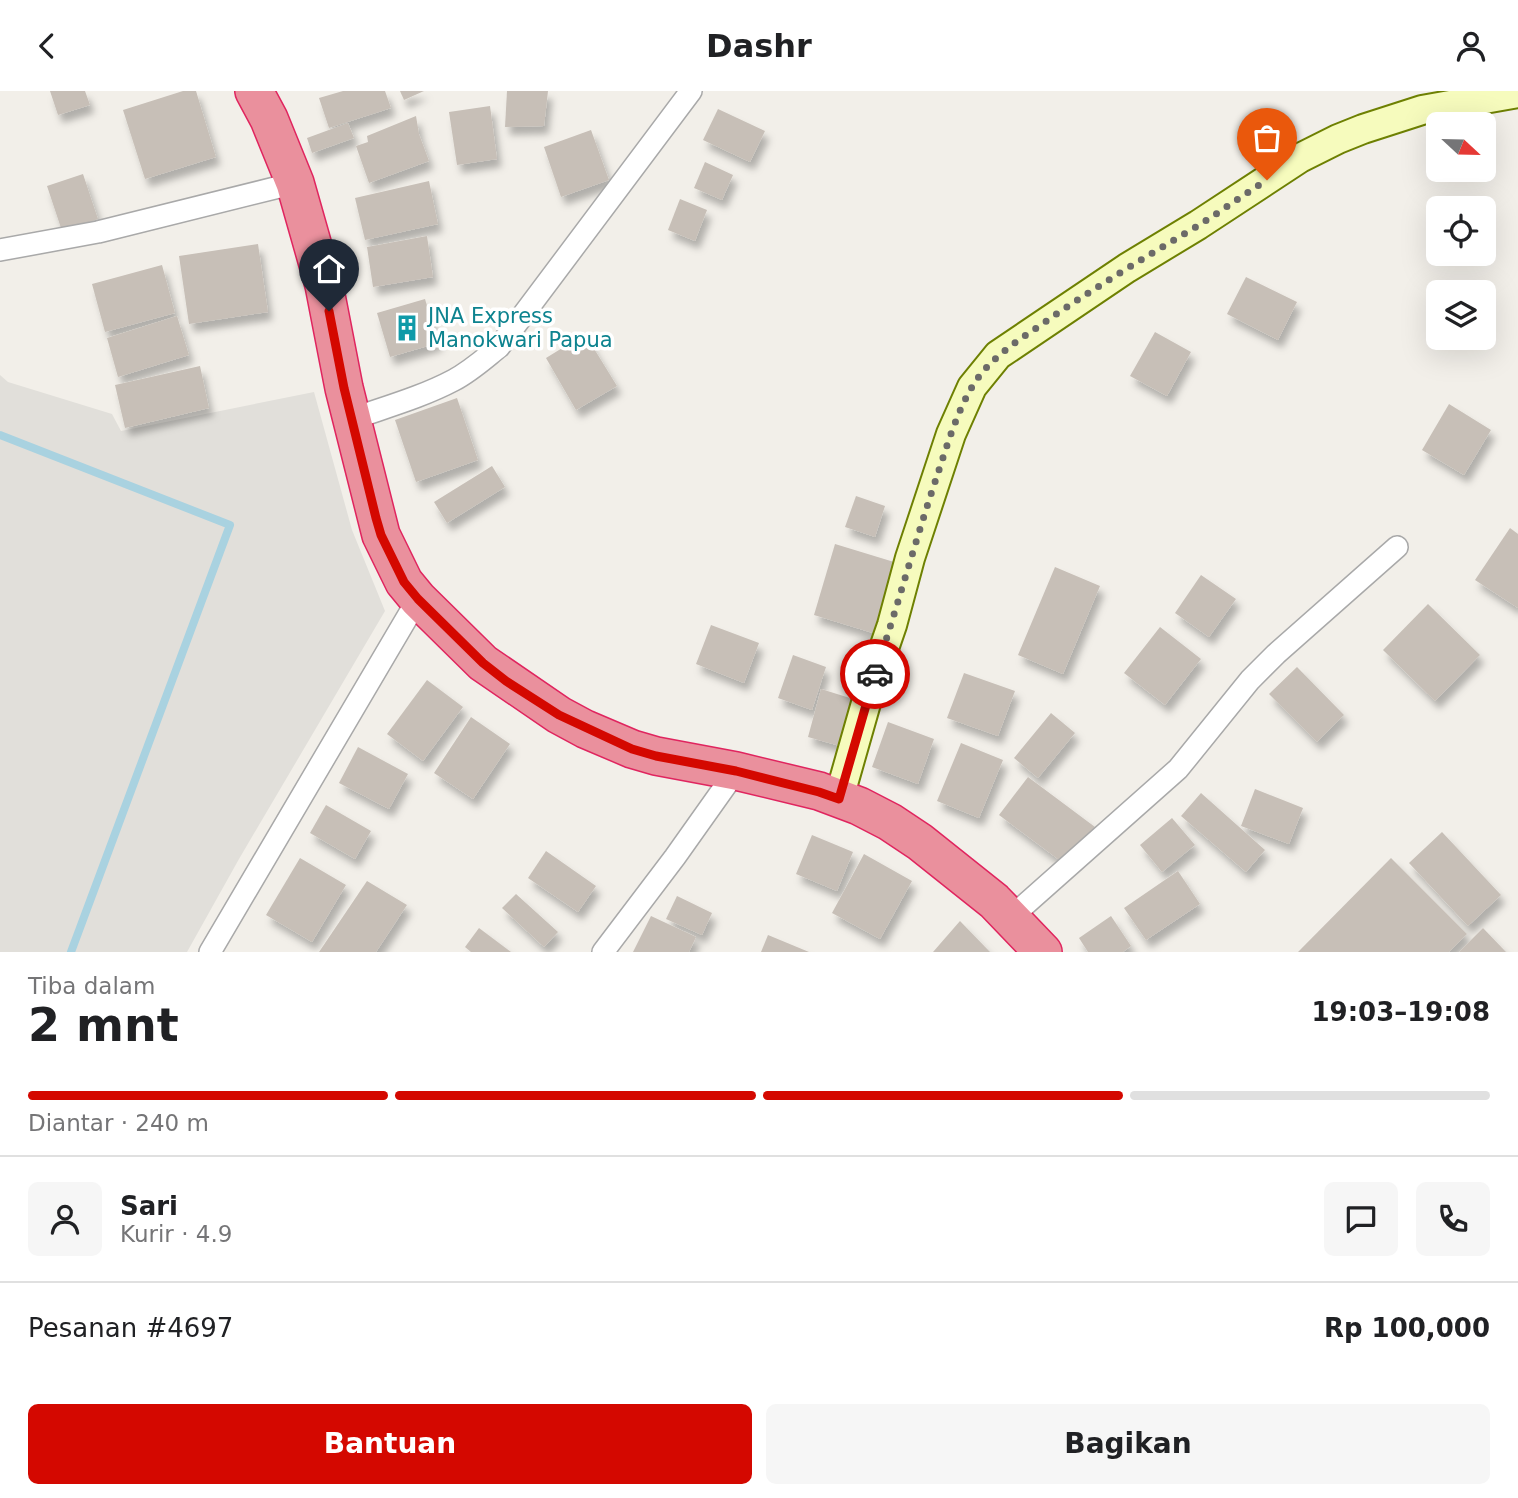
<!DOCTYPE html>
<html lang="id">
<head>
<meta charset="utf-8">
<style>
  :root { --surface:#fff; --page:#f6f6f6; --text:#202124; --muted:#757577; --line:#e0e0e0; --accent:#d40800 }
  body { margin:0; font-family:"DejaVu Sans",sans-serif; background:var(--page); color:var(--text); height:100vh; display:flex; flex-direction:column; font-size:26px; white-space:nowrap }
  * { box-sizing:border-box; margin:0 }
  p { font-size:23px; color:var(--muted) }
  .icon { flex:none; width:38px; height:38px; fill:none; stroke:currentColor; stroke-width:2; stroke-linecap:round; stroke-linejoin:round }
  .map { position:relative; height:861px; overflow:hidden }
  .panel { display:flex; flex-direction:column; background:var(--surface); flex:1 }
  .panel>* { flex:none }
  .needle { width:46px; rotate:112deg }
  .tools { position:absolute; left:1426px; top:21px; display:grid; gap:14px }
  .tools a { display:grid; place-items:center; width:70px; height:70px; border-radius:10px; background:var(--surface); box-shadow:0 7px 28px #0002; font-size:35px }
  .pin { position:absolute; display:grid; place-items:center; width:60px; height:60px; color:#fff; margin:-72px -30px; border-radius:50% 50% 50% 0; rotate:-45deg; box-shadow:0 0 7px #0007 }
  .pin .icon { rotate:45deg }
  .courier { position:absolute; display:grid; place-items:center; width:70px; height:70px; margin:-35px; border:5px solid #d40800; border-radius:50%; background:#fff; color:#222; box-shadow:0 2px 9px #0007 }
  .summary em { font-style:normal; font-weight:600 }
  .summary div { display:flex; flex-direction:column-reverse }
  .summary { display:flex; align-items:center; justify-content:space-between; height:119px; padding:0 28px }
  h1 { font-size:46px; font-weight:600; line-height:52px }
  .bar { display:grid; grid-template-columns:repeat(4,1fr); gap:10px 7px; align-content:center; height:84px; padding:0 28px }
  .bar i { height:9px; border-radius:5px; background:var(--line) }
  .bar .selected { background:var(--accent) }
  .bar p { grid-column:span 4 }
  .line { display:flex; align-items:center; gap:18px; padding:0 28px; border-top:2px solid var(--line) }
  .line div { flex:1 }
  .round { display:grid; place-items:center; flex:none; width:74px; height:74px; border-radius:10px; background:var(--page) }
  .button { display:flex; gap:14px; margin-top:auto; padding:14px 28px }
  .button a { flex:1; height:80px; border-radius:10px; background:var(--accent); color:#fff; font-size:28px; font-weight:600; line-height:80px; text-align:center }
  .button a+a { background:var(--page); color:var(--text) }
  header { display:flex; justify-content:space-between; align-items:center; height:91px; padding:0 28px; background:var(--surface); font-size:32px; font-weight:600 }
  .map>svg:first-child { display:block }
  .airport { fill:#e1dfda }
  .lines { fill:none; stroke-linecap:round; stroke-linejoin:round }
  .stream { stroke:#a9d2e0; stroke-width:8 }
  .building { fill:#c7bfb7; filter:url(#shadow) }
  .street-casing { stroke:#a9a9a9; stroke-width:24 }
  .secondary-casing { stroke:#6e8002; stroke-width:32 }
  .highway-casing { stroke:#e0255f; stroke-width:40 }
  .street { stroke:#fff; stroke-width:21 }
  .secondary { stroke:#f6fbbd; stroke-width:28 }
  .highway { stroke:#ea909d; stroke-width:37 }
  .done { stroke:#6b6a68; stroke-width:7; stroke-dasharray:0 12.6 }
  .route { stroke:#d40800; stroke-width:9 }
  .labels { text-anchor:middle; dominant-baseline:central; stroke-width:7; stroke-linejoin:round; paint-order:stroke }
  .culture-label { font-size:21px; fill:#0d838f; stroke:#fff; text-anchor:start }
</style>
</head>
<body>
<header><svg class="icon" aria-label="back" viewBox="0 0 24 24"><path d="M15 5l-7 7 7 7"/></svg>Dashr<svg class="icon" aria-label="person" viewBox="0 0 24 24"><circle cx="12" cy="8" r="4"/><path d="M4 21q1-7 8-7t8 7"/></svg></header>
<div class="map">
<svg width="1518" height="861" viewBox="0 0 1518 861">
  <defs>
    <filter id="shadow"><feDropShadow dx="4.5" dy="8" stdDeviation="3.5" flood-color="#0004"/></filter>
  </defs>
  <rect width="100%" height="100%" fill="#f2efe9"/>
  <!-- airport -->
  <path class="airport" d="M0,284L8,291L112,323L121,340L314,301L352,439L385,520L239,768L187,861H0Z"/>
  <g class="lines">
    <!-- stream -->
    <path class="stream" d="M0,344L230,434L71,861"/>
  </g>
  <!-- building -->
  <g class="building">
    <path d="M50,0H85L90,14L58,24Z"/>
    <path d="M183,0H196L216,66L145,88L123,19Z"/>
    <path d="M343,0H385L391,17L329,37L319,7Z"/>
    <path d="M400,0H424L404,9Z"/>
    <path d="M507,0H548L544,35L505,36Z"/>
    <path d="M490,15L497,68L457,74L449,21Z"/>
    <path d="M718,18L765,40L750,71L703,49Z"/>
    <path d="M416,25L419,43L429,70L369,92L356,55L368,51L367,45Z"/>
    <path d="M348,32L354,47L312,62L307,47Z"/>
    <path d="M591,39L609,89L561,106L544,56Z"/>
    <path d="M705,71L733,84L722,109L694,97Z"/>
    <path d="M83,83L98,128L62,140L47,95Z"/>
    <path d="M429,90L438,133L365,149L355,107Z"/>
    <path d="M680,108L707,119L695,150L668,139Z"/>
    <path d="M427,145L433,186L373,196L367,156Z"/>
    <path d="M258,153L268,221L189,233L179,165Z"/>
    <path d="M162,174L175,222L105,241L92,193Z"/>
    <path d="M1246,186L1297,211L1278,249L1227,223Z"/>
    <path d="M425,208L438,252L390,266L377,222Z"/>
    <path d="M177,225L189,264L118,286L107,247Z"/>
    <path d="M1155,241L1191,261L1167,305L1130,285Z"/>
    <path d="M585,243L617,295L576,319L546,267Z"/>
    <path d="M200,275L209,317L125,337L115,294Z"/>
    <path d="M457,307L478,369L416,391L395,329Z"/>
    <path d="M1449,313L1491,339L1464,384L1422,359Z"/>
    <path d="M492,375L505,396L447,432L434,411Z"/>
    <path d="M856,405L885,415L875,446L845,436Z"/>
    <path d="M1510,437L1518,443V517L1475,489Z"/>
    <path d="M835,453L894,471L873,542L814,524Z"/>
    <path d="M1055,476L1100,495L1063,583L1018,564Z"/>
    <path d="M1201,484L1236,508L1209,546L1175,522Z"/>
    <path d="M1428,513L1480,564L1435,610L1383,559Z"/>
    <path d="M711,534L759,552L744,592L696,573Z"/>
    <path d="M1160,536L1201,568L1165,614L1124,582Z"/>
    <path d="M793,564L826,576L812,619L778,607Z"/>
    <path d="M1297,576L1344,624L1317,651L1269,603Z"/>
    <path d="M964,582L1015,600L998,645L947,627Z"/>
    <path d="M427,589L463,616L423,670L387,643Z"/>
    <path d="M821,598L853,608L840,655L808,646Z"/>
    <path d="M1051,622L1075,642L1038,687L1014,667Z"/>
    <path d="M471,626L510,653L473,708L434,682Z"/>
    <path d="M888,631L934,648L918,693L872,676Z"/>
    <path d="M961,652L1003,669L979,727L937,710Z"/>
    <path d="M358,656L408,683L389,718L339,692Z"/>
    <path d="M1028,686L1095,736L1066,774L999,724Z"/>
    <path d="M1255,698L1303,717L1289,753L1241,735Z"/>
    <path d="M1201,702L1265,759L1246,781L1181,725Z"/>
    <path d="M326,714L371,740L355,768L310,742Z"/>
    <path d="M1172,727L1195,754L1162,781L1140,754Z"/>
    <path d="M1442,741L1501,804L1468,835L1409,772Z"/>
    <path d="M812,744L853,761L837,800L796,783Z"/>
    <path d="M546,760L596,795L578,821L528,787Z"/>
    <path d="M864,763L912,790L880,848L832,822Z"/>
    <path d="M300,767L346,794L312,851L266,824Z"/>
    <path d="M1391,767L1467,843L1449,861H1298Z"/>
    <path d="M1178,780L1200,813L1146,849L1124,817Z"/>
    <path d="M367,790L407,814L376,861H319Z"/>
    <path d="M516,803L558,841L544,856L502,817Z"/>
    <path d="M677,805L712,822L702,844L666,828Z"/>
    <path d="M651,825L696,846L689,861H633Z"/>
    <path d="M1111,825L1131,855L1123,861H1088L1079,847Z"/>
    <path d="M960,830L990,861H933Z"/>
    <path d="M479,837L511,861H471L465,856Z"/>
    <path d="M1483,837L1506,861H1459Z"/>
    <path d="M768,844L809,861H761Z"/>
  </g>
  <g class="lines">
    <!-- street casing -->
    <g class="street-casing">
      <g id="street">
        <path d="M0,159L98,141L295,92"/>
        <path d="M352,328C386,316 422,306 454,289C471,280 484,268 499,256L691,0"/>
        <path d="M1010,827L1178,678L1250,589L1276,563L1397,456"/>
        <path d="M210,861L418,508"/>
        <path d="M603,861L675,766L736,680"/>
      </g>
    </g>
    <!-- secondary casing -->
    <g class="secondary-casing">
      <path id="secondary" d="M839,707L870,598L892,534L910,467L951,343L972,296L998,264L1127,177L1198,134L1300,67L1338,48L1363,38L1422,19L1518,2"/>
    </g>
    <!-- highway casing -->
    <g class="highway-casing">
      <path id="highway" d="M254,0L269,28L295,92L324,194L344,297L381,444L404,491L418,508L483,572L559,624L585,638L632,658L656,665L736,680L819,700L859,715L890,731L920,751L994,810L1043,861"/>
    </g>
    <!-- street -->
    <use href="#street" class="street"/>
    <!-- secondary -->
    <use href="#secondary" class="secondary"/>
    <!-- highway -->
    <use href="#highway" class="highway"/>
  </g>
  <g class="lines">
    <!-- done -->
    <path class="done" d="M875,583C897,517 915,451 937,385C947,355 956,323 972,296C990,265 1023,247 1052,226C1099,194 1147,165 1196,136C1220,121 1243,104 1267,89"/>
    <!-- route -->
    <path class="route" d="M329,220L344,297L376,427L381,444L404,491L418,508L483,572L506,590L559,624L632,658L656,665L736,680L819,701L839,708L875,583"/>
  </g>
  <!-- icons -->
  <defs>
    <g id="building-bare" transform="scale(2.1)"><path d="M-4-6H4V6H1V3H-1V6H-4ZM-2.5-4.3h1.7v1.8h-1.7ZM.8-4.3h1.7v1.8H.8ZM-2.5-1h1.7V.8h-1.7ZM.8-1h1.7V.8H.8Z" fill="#0f9aa8" stroke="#fff" stroke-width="2.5" paint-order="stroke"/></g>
  </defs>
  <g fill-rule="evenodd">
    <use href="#building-bare" x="407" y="237"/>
  </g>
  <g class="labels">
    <!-- culture labels -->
    <g class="culture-label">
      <text x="428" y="225">JNA Express<tspan x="428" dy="24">Manokwari Papua</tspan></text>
    </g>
  </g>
</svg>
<div class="tools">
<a><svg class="needle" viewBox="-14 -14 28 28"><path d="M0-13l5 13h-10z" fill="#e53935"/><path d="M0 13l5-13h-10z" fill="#757577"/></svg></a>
<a><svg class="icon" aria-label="locate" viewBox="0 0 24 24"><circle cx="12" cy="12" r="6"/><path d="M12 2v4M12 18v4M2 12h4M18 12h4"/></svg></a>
<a><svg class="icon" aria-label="layers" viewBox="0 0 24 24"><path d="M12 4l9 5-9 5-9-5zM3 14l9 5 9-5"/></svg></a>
</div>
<div class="pin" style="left:1267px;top:89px;background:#ea580c"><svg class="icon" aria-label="bag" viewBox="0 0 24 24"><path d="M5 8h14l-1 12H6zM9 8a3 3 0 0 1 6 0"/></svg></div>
<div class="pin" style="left:329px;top:220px;background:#1f2937"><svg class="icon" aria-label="home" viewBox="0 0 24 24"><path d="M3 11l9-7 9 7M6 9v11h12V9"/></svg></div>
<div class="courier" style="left:875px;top:583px"><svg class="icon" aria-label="car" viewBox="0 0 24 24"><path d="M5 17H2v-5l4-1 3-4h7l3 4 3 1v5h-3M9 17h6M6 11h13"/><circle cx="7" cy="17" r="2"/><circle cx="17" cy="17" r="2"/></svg></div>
</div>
<section class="panel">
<div class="summary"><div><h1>2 mnt</h1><p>Tiba dalam</p></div><em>19:03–19:08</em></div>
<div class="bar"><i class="selected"></i><i class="selected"></i><i class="selected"></i><i></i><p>Diantar · 240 m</p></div>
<div class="line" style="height:126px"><a class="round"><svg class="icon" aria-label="person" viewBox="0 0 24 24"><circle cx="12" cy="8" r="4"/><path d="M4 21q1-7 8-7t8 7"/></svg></a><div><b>Sari</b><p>Kurir · 4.9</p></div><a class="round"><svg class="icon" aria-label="chat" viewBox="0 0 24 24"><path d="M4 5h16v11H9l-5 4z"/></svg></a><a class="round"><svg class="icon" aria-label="phone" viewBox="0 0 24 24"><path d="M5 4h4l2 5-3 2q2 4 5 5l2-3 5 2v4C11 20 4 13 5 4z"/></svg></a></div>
<div class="line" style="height:91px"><div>Pesanan #4697</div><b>Rp 100,000</b></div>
<div class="button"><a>Bantuan</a><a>Bagikan</a></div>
</section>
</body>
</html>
